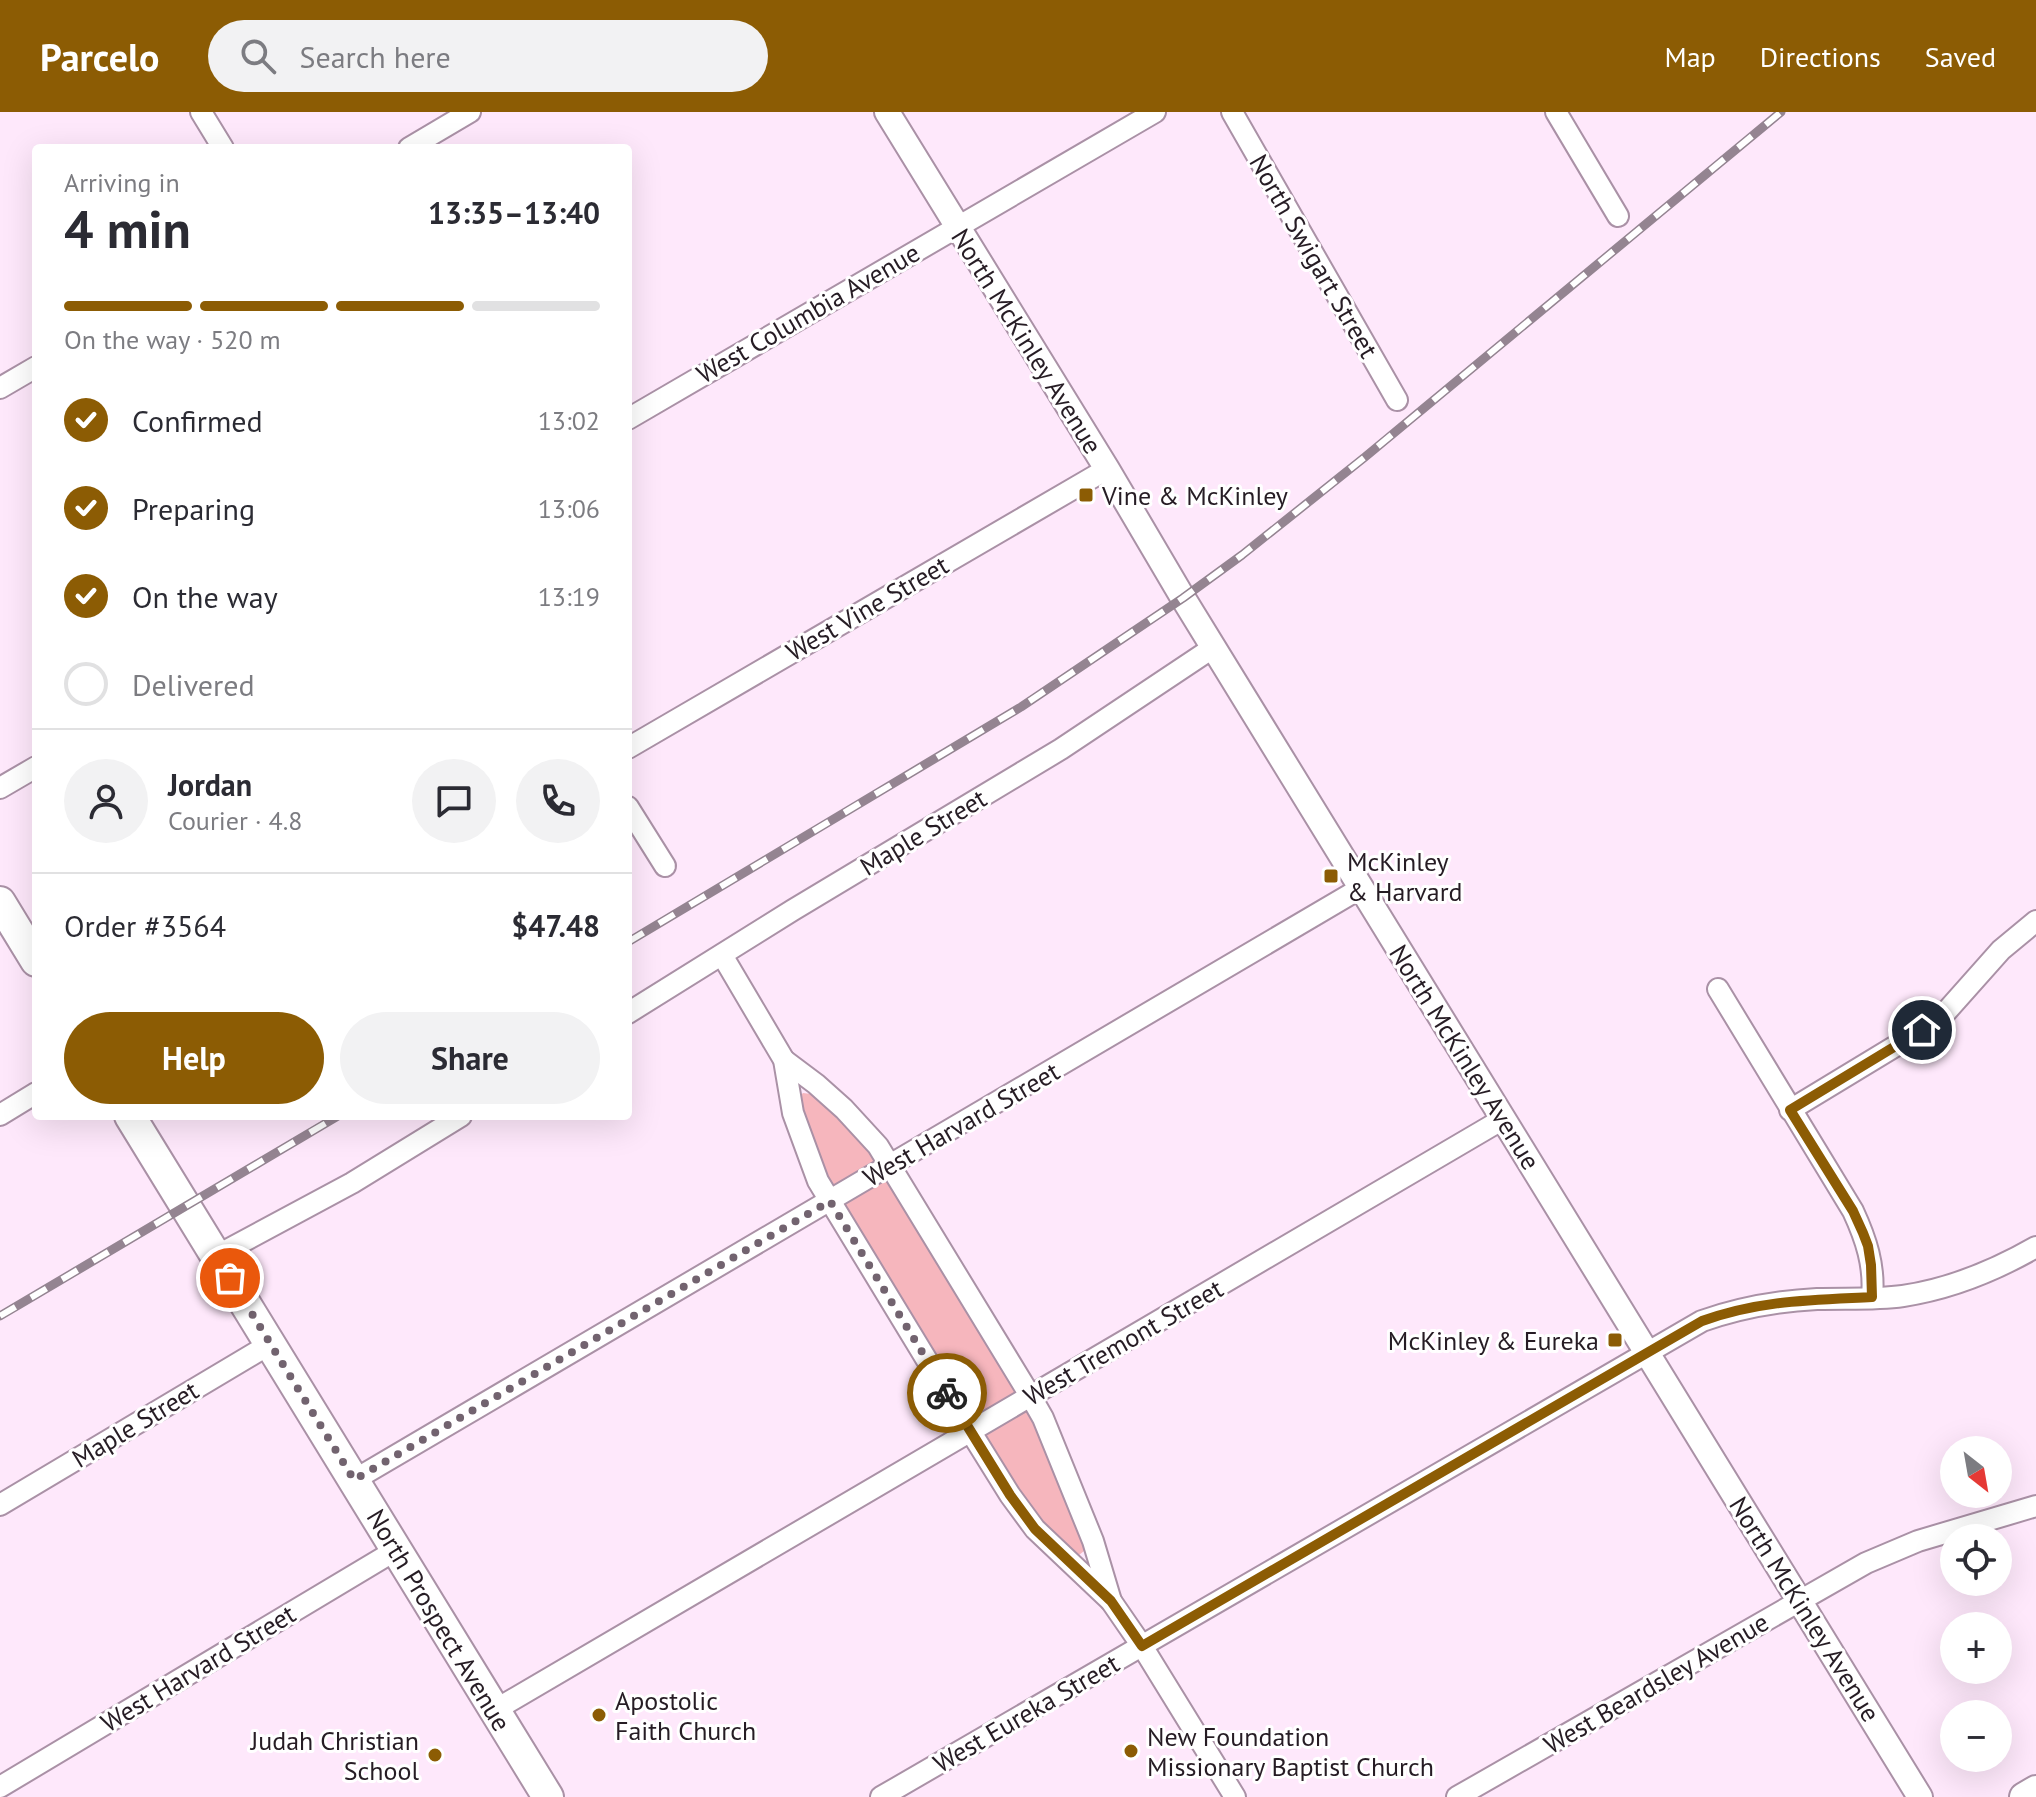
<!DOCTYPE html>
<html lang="en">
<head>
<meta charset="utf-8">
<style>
  :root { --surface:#fff; --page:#f2f2f3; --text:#2b2b33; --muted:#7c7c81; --line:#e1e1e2; --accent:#8c5c04 }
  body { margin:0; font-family:"PT Sans",sans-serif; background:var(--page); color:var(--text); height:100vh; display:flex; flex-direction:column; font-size:30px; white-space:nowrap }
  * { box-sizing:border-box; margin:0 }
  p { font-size:26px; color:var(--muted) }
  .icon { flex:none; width:44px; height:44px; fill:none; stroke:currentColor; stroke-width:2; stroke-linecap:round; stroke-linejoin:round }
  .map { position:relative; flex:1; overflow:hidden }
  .side { position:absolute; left:32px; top:32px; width:600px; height:976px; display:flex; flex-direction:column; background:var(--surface); border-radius:8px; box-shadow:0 8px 32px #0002 }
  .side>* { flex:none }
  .needle { width:52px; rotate:149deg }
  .fabs { position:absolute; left:1940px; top:1324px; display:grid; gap:16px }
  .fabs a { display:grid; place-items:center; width:72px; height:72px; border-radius:50%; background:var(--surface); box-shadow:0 8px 32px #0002; font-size:40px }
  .pin { position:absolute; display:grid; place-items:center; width:68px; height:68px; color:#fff; margin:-34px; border:4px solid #fff; border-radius:50%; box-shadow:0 2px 8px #0007 }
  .courier { position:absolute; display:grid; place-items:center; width:80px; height:80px; margin:-40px; border:6px solid #8c5c04; border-radius:50%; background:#fff; color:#222; box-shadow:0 2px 10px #0007 }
  .summary em { font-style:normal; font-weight:700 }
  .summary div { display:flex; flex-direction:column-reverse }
  .summary { display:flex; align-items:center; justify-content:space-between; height:136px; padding:0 32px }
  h1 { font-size:52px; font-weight:700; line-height:60px }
  .bar { display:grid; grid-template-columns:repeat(4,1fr); gap:12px 8px; align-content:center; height:96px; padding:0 32px }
  .bar i { height:10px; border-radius:6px; background:var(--line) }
  .bar .selected { background:var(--accent) }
  .bar p { grid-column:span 4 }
  .line { display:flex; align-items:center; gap:20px; padding:0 32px; border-top:2px solid var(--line) }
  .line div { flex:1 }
  .round { display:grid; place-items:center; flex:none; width:84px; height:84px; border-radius:42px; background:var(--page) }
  ol { padding:0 32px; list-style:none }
  li { display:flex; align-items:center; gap:24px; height:88px }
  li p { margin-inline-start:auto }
  li .icon { padding:8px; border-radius:50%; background:var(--accent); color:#fff; stroke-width:4 }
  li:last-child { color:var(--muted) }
  li i { width:44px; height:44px; border:4px solid var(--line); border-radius:50% }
  .action { display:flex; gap:16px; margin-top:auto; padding:16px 32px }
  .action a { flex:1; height:92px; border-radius:48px; background:var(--accent); color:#fff; font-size:32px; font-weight:700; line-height:92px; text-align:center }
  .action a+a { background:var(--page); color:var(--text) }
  header { display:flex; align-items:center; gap:48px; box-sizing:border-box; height:112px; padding:0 40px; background:var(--accent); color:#fff }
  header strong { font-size:38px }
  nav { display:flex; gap:44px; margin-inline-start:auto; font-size:28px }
  .search { width:560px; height:72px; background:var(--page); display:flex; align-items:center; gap:20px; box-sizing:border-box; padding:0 28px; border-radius:44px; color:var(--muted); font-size:30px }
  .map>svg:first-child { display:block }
  .green { fill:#f6b6bd }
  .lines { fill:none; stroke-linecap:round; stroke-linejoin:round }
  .minor-casing { stroke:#aa91a6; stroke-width:24 }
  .tertiary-casing { stroke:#aa91a6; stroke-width:28 }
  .secondary-casing { stroke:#aa91a6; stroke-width:32 }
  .primary-casing { stroke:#aa91a6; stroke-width:34 }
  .minor { stroke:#fff; stroke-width:20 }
  .tertiary { stroke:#fff; stroke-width:24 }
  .secondary { stroke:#fff; stroke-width:28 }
  .primary { stroke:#fff; stroke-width:30 }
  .rail-casing { stroke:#948491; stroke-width:9 }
  .rail { stroke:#fff; stroke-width:6; stroke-dasharray:18; stroke-linecap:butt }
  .done { stroke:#72636f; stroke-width:8; stroke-dasharray:0 14.4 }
  .route { stroke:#8c5c04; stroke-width:10 }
  .poi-dot { fill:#8c5c04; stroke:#fff; stroke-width:3 }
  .labels { text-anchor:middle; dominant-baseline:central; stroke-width:6; stroke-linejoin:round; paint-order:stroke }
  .street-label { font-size:26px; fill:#261c24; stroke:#fff }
  .poi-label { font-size:26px; fill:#261c24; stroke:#fff; text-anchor:start }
</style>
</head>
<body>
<header>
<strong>Parcelo</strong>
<div class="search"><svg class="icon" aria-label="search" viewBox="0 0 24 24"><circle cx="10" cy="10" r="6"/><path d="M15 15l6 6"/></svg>Search here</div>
<nav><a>Map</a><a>Directions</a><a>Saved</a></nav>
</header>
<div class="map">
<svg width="2036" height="1685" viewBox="0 0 2036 1685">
  <rect width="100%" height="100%" fill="#fee8fb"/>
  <!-- green -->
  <path class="green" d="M803,981L811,982L847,1012L862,1029L901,1088L1003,1254L1044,1326L1086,1434L1084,1439L1079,1443L1074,1442L1042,1413L1016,1375L823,1058L811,1032L799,985Z"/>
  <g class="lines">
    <!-- minor casing -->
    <g class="minor-casing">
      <g id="minor">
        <path d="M201,0L223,36"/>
        <path d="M1232,0L1397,288"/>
        <path d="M1556,0L1618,104"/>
        <path d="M409,36L470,0"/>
        <path d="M0,276L36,255"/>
        <path d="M628,307L1155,0"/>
        <path d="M628,636L1107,357"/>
        <path d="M0,676L36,655"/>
        <path d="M628,695L665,754"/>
        <path d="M722,843L784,948L793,1001L818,1069L959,1301L1010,1383L1035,1417L1111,1489L1142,1534L1235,1685"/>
        <path d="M1718,877L1853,1099C1866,1127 1875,1154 1872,1185"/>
        <path d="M628,901L793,798L1061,637L1214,535"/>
        <path d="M784,948L816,972L844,997L878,1034L1031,1285L1043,1306L1093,1429L1111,1489"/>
        <path d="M1790,998L1922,918L1945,901L2001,838L2036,809"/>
        <path d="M0,1003L36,981"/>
        <path d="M216,1144L352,1071L461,1004"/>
        <path d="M354,1368L1361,776"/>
        <path d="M0,1393L270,1232"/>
        <path d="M495,1598L1503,1007"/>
        <path d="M0,1675L396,1438"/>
        <path d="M881,1685L1702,1209C1739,1196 1777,1189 1817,1187C1845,1186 1875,1188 1903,1184C1949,1177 1996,1158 2036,1135"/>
        <path d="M1457,1685L1866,1451L1918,1429L2036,1394"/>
      </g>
    </g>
    <!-- tertiary casing -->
    <g class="tertiary-casing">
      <path id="tertiary" d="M887,0L1107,357L1183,486L1920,1685"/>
    </g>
    <!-- secondary casing -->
    <g class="secondary-casing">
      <path id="secondary" d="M2024,1685L2036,1678"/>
    </g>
    <!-- primary casing -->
    <g class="primary-casing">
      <g id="primary">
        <path d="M0,790L36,849"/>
        <path d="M130,1004L548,1685"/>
      </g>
    </g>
    <!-- minor -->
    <use href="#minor" class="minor"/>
    <!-- tertiary -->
    <use href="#tertiary" class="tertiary"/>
    <!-- secondary -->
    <use href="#secondary" class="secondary"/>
    <!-- primary -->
    <use href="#primary" class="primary"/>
    <!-- rail casing -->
    <g class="rail-casing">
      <g id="rail">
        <path d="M628,830L1021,595L1183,486L1242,443L1365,345L1781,0"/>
        <path d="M0,1204L338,1004"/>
      </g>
    </g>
    <!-- rail -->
    <use href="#rail" class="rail"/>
  </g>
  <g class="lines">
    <!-- done -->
    <path class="done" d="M230,1166L354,1368L830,1089L947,1281"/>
    <!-- route -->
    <path class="route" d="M947,1281L1010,1383L1035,1417L1111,1489L1142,1534L1702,1209C1760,1188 1812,1188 1872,1185L1871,1153L1868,1134L1863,1121L1853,1099L1790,998L1922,918"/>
  </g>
  <!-- markers -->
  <g class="poi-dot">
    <rect x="1078" y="375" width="16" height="16" rx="4"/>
    <rect x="1323" y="756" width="16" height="16" rx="4"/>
    <rect x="1607" y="1220" width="16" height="16" rx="4"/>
    <circle cx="599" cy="1603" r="8"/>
    <circle cx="1131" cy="1639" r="8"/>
    <circle cx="435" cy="1643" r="8"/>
  </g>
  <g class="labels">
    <!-- street labels -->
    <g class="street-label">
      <text transform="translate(1314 144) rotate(60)">North Swigart Street</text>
      <text transform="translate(808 201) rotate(-30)">West Columbia Avenue</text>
      <text transform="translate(1027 229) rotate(58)">North McKinley Avenue</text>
      <text transform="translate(867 496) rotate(-30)">West Vine Street</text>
      <text transform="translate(923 720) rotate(-31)">Maple Street</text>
      <text transform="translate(1465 945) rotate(58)">North McKinley Avenue</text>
      <text transform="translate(961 1012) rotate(-30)">West Harvard Street</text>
      <text transform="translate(1123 1230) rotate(-30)">West Tremont Street</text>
      <text transform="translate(135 1312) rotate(-31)">Maple Street</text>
      <text transform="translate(1805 1497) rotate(58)">North McKinley Avenue</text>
      <text transform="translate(439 1508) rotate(59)">North Prospect Avenue</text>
      <text transform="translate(198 1556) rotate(-31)">West Harvard Street</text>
      <text transform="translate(1656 1571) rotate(-30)">West Beardsley Avenue</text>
      <text transform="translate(1026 1601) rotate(-30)">West Eureka Street</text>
    </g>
    <!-- poi labels -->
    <g class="poi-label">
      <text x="1102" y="383">Vine &amp; McKinley</text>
      <text x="1347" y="749">McKinley<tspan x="1347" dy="30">&amp; Harvard</tspan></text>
      <text x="1599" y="1228" text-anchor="end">McKinley &amp; Eureka</text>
      <text x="615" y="1588">Apostolic<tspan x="615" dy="30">Faith Church</tspan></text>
      <text x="1147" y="1624">New Foundation<tspan x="1147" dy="30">Missionary Baptist Church</tspan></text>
      <text x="419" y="1628" text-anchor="end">Judah Christian<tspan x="419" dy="30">School</tspan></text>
    </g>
  </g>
</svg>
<div class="fabs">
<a><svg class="needle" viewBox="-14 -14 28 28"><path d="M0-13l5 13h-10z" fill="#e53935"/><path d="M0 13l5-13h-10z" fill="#7c7c81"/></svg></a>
<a><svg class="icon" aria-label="locate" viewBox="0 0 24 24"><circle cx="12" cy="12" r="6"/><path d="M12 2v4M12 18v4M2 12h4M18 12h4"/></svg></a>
<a>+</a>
<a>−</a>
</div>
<div class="pin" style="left:230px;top:1166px;background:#ea580c"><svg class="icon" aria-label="bag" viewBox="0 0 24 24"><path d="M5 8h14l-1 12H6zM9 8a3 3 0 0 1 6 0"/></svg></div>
<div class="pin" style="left:1922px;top:918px;background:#1f2937"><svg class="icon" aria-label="home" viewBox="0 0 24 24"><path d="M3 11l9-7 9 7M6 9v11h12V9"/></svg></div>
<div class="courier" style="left:947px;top:1281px"><svg class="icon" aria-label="bike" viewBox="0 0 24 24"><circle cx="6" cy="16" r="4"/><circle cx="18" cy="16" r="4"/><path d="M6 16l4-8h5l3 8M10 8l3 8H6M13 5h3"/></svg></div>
<section class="side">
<div class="summary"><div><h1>4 min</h1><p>Arriving in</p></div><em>13:35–13:40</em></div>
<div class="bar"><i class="selected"></i><i class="selected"></i><i class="selected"></i><i></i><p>On the way · 520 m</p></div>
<ol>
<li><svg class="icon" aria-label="check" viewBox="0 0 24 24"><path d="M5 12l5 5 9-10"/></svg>Confirmed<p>13:02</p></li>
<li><svg class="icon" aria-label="check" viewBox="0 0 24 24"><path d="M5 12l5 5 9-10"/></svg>Preparing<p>13:06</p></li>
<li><svg class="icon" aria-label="check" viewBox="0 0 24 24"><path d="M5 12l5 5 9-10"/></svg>On the way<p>13:19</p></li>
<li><i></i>Delivered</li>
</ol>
<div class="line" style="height:144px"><a class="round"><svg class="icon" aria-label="person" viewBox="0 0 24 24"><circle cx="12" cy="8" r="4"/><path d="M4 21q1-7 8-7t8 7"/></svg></a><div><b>Jordan</b><p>Courier · 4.8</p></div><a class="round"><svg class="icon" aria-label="chat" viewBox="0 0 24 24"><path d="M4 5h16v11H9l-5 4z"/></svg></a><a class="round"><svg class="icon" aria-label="phone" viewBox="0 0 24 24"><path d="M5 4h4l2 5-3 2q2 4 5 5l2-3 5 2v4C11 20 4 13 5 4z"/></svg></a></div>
<div class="line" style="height:104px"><div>Order #3564</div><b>$47.48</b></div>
<div class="action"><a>Help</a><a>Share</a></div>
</section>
</div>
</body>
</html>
